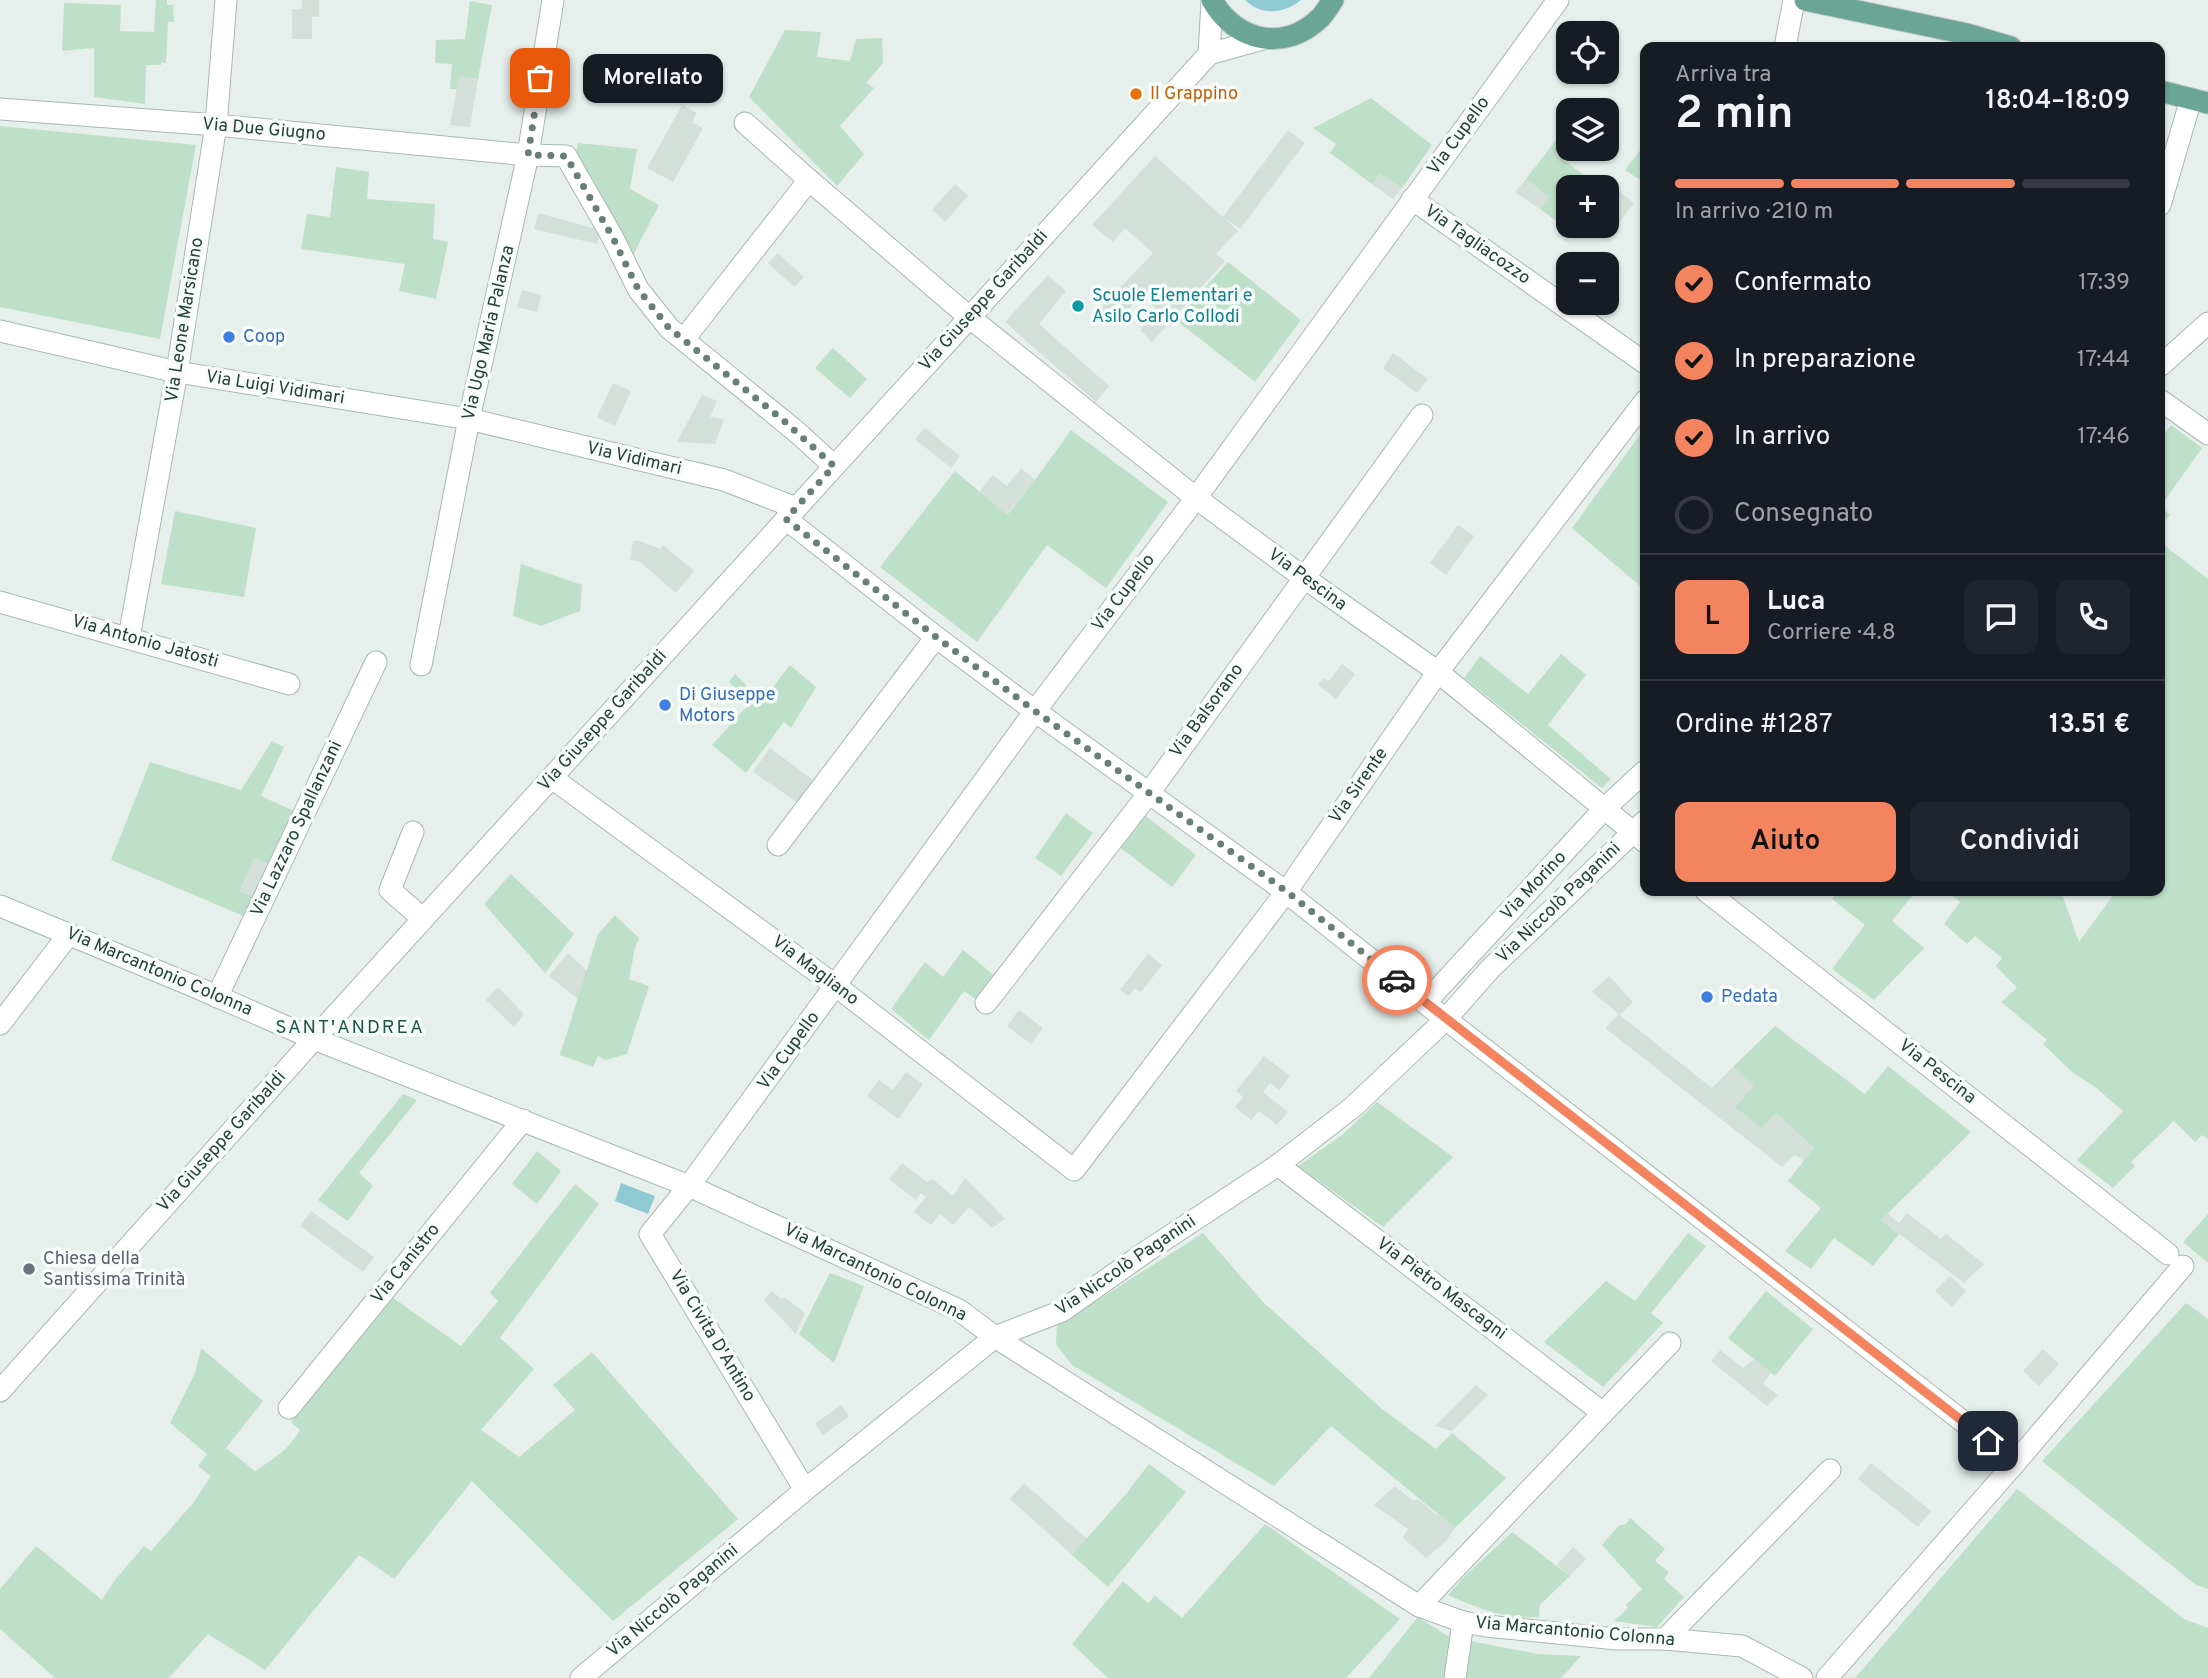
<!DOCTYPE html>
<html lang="it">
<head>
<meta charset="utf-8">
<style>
  :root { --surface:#171b24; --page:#20242c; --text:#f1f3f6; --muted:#9ea1a6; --line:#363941; --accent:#f4845f }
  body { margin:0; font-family:Overpass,sans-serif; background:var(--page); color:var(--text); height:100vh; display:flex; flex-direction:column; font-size:26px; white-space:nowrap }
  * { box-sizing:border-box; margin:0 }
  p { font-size:23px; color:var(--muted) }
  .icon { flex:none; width:38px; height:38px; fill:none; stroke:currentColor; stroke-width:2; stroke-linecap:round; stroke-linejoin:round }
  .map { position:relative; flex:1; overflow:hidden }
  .side { position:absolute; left:1640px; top:42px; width:525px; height:854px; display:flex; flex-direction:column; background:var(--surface); border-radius:14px; box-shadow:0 2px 5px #0004 }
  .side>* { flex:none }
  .fabs { position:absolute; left:1556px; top:21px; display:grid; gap:14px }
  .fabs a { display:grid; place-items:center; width:63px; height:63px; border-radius:14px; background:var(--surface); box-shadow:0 2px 5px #0004; font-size:35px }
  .pin { position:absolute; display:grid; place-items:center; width:60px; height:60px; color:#fff; margin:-30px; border-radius:14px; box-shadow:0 4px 10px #0006 }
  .courier { position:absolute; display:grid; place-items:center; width:70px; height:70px; margin:-35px; border:5px solid #f4845f; border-radius:50%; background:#fff; color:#222; box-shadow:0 2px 9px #0007 }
  .bubble { position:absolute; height:49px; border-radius:14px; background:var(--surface); box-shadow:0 2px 5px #0004; font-size:23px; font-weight:600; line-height:49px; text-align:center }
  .head em { font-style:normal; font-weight:600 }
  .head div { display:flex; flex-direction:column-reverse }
  .head { display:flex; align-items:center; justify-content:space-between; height:119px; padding:0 35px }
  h1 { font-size:46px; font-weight:600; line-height:52px }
  .bar { display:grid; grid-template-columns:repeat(4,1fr); gap:10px 7px; align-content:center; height:84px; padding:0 35px }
  .bar i { height:9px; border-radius:5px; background:var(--line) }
  .bar .current { background:var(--accent) }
  .bar p { grid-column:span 4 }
  .line { display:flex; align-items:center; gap:18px; padding:0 35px; border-top:2px solid var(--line) }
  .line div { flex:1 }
  .round { display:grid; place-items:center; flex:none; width:74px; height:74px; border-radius:14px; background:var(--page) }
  ol { padding:0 35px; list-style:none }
  li { display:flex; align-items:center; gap:21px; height:77px }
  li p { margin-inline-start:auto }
  li .icon { padding:7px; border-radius:50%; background:var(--accent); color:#111; stroke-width:4 }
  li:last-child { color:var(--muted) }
  li i { width:38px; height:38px; border:4px solid var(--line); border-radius:50% }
  .action { display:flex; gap:14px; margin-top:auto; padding:14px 35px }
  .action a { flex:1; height:80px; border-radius:14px; background:var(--accent); color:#111; font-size:28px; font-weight:600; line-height:80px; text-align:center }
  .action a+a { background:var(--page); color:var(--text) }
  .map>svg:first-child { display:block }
  .built { fill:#d4dfda }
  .green { fill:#bfe0c8 }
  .water { fill:#8ec9d4 }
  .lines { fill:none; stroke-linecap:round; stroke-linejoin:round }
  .minor-casing { stroke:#a8b8b2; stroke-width:23 }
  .major-casing { stroke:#c2cac8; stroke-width:23 }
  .minor { stroke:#fff; stroke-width:21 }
  .major { stroke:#6aa596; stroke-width:21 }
  .done { stroke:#687f78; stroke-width:7; stroke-dasharray:0 12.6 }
  .route { stroke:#f4845f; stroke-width:9 }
  .food-dot { fill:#e8710a; stroke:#f7fbf9; stroke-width:2.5 }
  .culture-dot { fill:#0f9aa8; stroke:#f7fbf9; stroke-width:2.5 }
  .shop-dot { fill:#3f7fe0; stroke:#f7fbf9; stroke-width:2.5 }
  .worship-dot { fill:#6b7280; stroke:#f7fbf9; stroke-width:2.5 }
  .labels { text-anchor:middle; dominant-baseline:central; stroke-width:7; stroke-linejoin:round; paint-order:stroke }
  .food-label { font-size:18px; fill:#c56008; stroke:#f7fbf9; text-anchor:start }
  .street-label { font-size:18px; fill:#24423a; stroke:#f7fbf9 }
  .culture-label { font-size:18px; fill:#0d838f; stroke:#f7fbf9; text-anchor:start }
  .shop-label { font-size:18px; fill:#366cbe; stroke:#f7fbf9; text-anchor:start }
  .worship-label { font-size:18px; fill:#5b616d; stroke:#f7fbf9; text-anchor:start }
  .neighbourhood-label { font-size:19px; letter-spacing:2px; fill:#1f5548; stroke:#f7fbf9 }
</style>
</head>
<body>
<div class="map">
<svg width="2208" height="1678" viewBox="0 0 2208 1678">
  <rect width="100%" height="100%" fill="#e6efeb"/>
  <!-- built -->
  <g class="built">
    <path d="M302,0H319V17H312V39H292V9H302Z"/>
    <path d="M459,77L478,79L470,127L450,125Z"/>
    <path d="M682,105L697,113L692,122L703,128L673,182L647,168Z"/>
    <path d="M1288,130L1305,143L1240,229L1223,217L1238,231L1216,254L1225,261L1152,342L1140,330L1158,310L1141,295L1127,311L1118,303L1106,317L1100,309L1153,253L1125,228L1113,242L1092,225L1155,156L1223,217Z"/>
    <path d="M1380,172L1402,188L1393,199L1372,184Z"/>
    <path d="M1526,179L1549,197L1540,209L1515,192Z"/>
    <path d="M955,184L968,196L945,222L932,210Z"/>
    <path d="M1613,186L1634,203L1612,231L1605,226H1606L1607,194Z"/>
    <path d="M538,213L600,230L597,244L534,229Z"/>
    <path d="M778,253L804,277L794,287L768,263Z"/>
    <path d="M1048,275L1066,291L1039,324L1109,386L1096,402L1005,322Z"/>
    <path d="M522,290L541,295L537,312L517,307Z"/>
    <path d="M1393,353L1428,379L1417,393L1383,368Z"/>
    <path d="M613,383L631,391L615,426L597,417Z"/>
    <path d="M702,395L717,401L710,417L724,419L715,444L677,442Z"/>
    <path d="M925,428L960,456L951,468L915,439Z"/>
    <path d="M1021,468L1035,480L1006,515L979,492L993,475L1007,486Z"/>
    <path d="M1458,525L1474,536L1446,575L1430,563Z"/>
    <path d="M633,541H640L660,549L663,545L694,571L676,593L639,561L630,560Z"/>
    <path d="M1342,664L1355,674L1336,699L1318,685L1324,678L1329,681Z"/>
    <path d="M770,748L813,780L797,802L753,772Z"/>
    <path d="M254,858L271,865L257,898L240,891Z"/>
    <path d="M568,953L587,971L578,999L549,976Z"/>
    <path d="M1148,954L1162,965L1141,992L1135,988L1129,996L1120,990Z"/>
    <path d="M1609,976L1633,1002L1620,1015L1712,1088L1733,1067L1754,1085L1736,1106L1776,1113L1814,1148L1804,1161L1795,1155L1782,1167L1605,1028L1619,1014L1592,992Z"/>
    <path d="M498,987L524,1014L514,1027L486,1000Z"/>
    <path d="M1019,1010L1043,1028L1031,1044L1007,1026Z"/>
    <path d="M1264,1056L1290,1076L1279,1090L1270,1083L1263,1092L1288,1112L1277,1125L1259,1111L1251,1120L1235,1107L1243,1097L1236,1091Z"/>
    <path d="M906,1072L923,1084L898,1119L867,1096L879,1080L893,1090Z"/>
    <path d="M902,1163L927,1182L932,1179L953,1196L965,1178L1005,1219L992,1228L969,1207L953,1225L940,1214L931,1225L914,1212L926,1197L921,1193L916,1200L889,1179Z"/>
    <path d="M311,1211L374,1257L363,1272L300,1226Z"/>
    <path d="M1887,1213L1899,1223L1907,1213L1941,1239L1946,1234L1984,1264L1964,1283L1881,1220Z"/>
    <path d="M1950,1276L1966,1291L1952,1307L1935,1291Z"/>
    <path d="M771,1291L782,1299L784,1297L805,1313L796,1334L764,1300Z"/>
    <path d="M2043,1349L2059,1364L2039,1386L2023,1371Z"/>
    <path d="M1720,1350L1743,1368L1754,1359L1771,1373L1763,1384L1778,1395L1767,1406L1711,1361Z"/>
    <path d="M1476,1385L1488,1395L1452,1431L1435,1426Z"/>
    <path d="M841,1405L849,1416L823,1435L815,1424Z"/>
    <path d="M1871,1463L1931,1511L1918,1527L1858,1479Z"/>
    <path d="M1024,1483L1087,1539L1072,1555L1010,1499Z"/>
    <path d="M1395,1486L1413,1501L1418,1499L1435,1514L1439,1515L1455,1528L1446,1541L1426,1558L1403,1538L1408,1529L1374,1505Z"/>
    <path d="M1573,1547L1586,1559L1570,1576L1557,1565Z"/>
  </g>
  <!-- green -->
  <g class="green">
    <path d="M156,0H167V5H173L174,22H168L166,63L161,62V65H146L145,104L94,97V48L62,51L64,3L121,5L120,31L154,32Z"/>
    <path d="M470,1L492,5L478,79L460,77L457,89H450L452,64L435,63L436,40L465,39Z"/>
    <path d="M785,30L821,32L817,57L850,61L856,39L882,38L883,63L866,83L874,88L840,126L864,154L837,186L749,97Z"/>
    <path d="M1371,98L1432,145L1402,188L1380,173L1372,184L1330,153L1336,144L1313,128Z"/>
    <path d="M0,126L196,145L160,339L0,307Z"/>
    <path d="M1556,140L1562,145L1556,154L1589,179L1583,187H1568V226H1582L1575,235L1540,209L1549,197L1526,179Z"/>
    <path d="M578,143L637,149L630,189L659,205L630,261L575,160Z"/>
    <path d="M1644,145L1645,146V183L1625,170Z"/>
    <path d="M336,167L369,172L367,199L435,204L433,239L448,242L436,299L399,291L405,264L301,249L307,214L330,217Z"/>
    <path d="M1228,262L1301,320L1255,382L1176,320Z"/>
    <path d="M833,348L867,379L850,398L815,368Z"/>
    <path d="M2171,425L2202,448L2161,506L2170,515L2160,528V441Z"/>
    <path d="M1645,428V590L1572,528Z"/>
    <path d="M1071,430L1168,502L1106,588L1047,545L977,642L880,567L955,471L1007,515L1035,480Z"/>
    <path d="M175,511L256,528L244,597L161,584Z"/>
    <path d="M2160,542L2208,579V1139L2202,1135L2195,1142L2174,1121L2131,1162L2135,1166L2113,1188L2077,1160L2123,1111L2094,1086L2072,1072L2043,1044L2047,1040L2001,1002L2017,988L1996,966L2002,958L1975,936L1967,944L1944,924L1960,902L1946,891H2055L2063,897L2079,942L2116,891H2160Z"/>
    <path d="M521,564L582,585L580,611L541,626L513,616Z"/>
    <path d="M1561,654L1586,675L1548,725L1611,779L1602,788L1464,678L1480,656L1528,694Z"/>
    <path d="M790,665L816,687L791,728L784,722L746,773L712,745L751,702L729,682L735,674L762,701Z"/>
    <path d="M272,741L284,747L261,796L296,812L271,865L254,858L240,891L257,898L246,917L111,860L150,762L241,790Z"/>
    <path d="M1066,813L1093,833L1061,876L1035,858Z"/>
    <path d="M1143,814L1196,855L1172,887L1118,846Z"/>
    <path d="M511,874L574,934L545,973L484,904Z"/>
    <path d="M1839,891H1916L1892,921L1924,948L1874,1000L1832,969L1865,925L1832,899Z"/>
    <path d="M615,915L639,938L635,948L629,979L649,986L627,1054L606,1060L598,1056L593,1067L560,1055L598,934Z"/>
    <path d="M963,950L994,975L977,1000L964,991L929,1040L891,1009L925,962L943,977Z"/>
    <path d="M1775,1026L1865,1094L1888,1066L1971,1132L1881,1220L1899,1234L1873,1266L1834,1238L1811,1269L1785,1251L1821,1208L1788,1181L1814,1148L1776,1113L1762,1128L1735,1107L1754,1085L1733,1067Z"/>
    <path d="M403,1094L417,1100L359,1173L373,1186L348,1221L318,1200Z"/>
    <path d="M1377,1102L1453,1157L1383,1227L1298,1166L1341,1136Z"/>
    <path d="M537,1151L561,1171L537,1204L512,1184Z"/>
    <path d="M575,1184L599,1204L500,1338L534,1369L481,1430L519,1457L575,1410L553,1385L592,1352L738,1519L613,1621L472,1481L394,1579L359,1555L265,1670L208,1634L169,1678H55L0,1629V1589L36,1546L102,1600L115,1580L144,1546L151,1551L194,1502L211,1476L198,1466L207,1454L170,1423L195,1373L201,1348L263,1401L226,1448L255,1471C275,1458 287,1451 300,1430L291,1422L392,1297L461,1346L498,1301L490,1293Z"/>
    <path d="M2208,1214V1263L2183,1242Z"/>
    <path d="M1203,1233L1263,1302L1382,1409L1436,1449L1452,1433L1506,1478L1455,1528L1331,1426L1274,1486L1072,1365L1056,1344L1057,1326Z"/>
    <path d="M1688,1233L1706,1246L1651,1313L1663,1323L1603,1387L1544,1342L1606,1281L1635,1301Z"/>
    <path d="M830,1273L864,1286L834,1363L799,1334Z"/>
    <path d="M1766,1291L1813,1329L1775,1376L1728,1338Z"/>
    <path d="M2186,1303L2208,1319V1589L2196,1585L2042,1461Z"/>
    <path d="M1149,1464L1186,1492L1108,1587L1072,1555L1126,1494Z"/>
    <path d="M2017,1489L2184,1619L2208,1628V1678H1855Z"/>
    <path d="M1630,1518L1665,1549L1655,1561L1669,1572L1664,1579L1684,1597L1657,1627L1614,1621L1628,1608L1626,1605L1642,1589L1602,1545L1618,1526L1626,1524Z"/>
    <path d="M1265,1524L1400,1619L1346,1678H1108L1072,1644L1123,1581L1148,1603L1155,1596L1182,1618Z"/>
    <path d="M1512,1532L1570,1576L1540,1605L1539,1617C1507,1620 1477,1608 1448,1595L1464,1577Z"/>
    <path d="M1418,1617L1451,1638L1449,1678H1369Z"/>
    <path d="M1470,1641L1537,1654L1581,1656L1561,1678H1462Z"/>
  </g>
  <!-- water -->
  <g class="water">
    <path d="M1245,0H1301C1284,14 1261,16 1245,0Z"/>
    <path d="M621,1183L655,1196L648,1214L615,1201Z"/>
  </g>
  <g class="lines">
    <!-- minor casing -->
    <g class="minor-casing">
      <g id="minor">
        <path d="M1785,47L1794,0"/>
        <path d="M1209,54L1212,2"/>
        <path d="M0,109L216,125L528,155L566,156L613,238L638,289L669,328L798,433L834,466"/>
        <path d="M745,123L809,180"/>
        <path d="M1412,199L1645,363"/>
        <path d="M2160,205L2191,99"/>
        <path d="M0,331L177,372L469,419L724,480L796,508"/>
        <path d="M684,339L809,180L969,317L1196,498L1303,577L1438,672L1645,842"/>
        <path d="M2160,366L2208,323"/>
        <path d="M2160,400L2208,434"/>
        <path d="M786,519L936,637L1035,711L1286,892L1425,1003L1988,1441"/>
        <path d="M0,602L289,684"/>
        <path d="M129,637L177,372L216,125L226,0"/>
        <path d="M421,665L469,419L528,155L553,0"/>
        <path d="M552,778L836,986L1074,1170L1286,892L1438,672L1645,401"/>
        <path d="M413,832L390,890L423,919"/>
        <path d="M778,845L936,637"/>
        <path d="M1706,891L2168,1254"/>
        <path d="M0,906L191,985L314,1039L689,1186L959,1310L995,1337L1419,1606L1463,1622L1486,1626L1617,1639H1665L1742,1646L1802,1678"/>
        <path d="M217,997L376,662"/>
        <path d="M986,1003L1149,793L1422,415"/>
        <path d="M1425,1003L1604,809L1645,771"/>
        <path d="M0,1024L69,934"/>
        <path d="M1278,1165L1603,1413L1419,1606"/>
        <path d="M0,1391L314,1039L1209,54L1263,39"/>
        <path d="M289,1408L523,1120"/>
        <path d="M1603,1413L1670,1343"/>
        <path d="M805,1490L650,1234L689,1186L1035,711L1196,498L1558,0"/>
        <path d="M1665,1639L1830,1470"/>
        <path d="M581,1678L805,1490L995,1337L1062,1311L1147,1251L1278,1165L1353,1107L1446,1019L1490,969L1645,821"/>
        <path d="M1455,1678L1463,1622"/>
        <path d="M1827,1678L2015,1463L2183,1266"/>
      </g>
    </g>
    <!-- major casing -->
    <g class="major-casing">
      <g id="major">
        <path d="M1212,0C1235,41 1284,53 1320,18C1325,13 1329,6 1333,0"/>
        <path d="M1805,0L1967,34L2011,47"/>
        <path d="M2160,91L2208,103"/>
      </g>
    </g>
    <!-- minor -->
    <use href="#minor" class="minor"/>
    <!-- major -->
    <use href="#major" class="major"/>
  </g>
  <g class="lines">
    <!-- done -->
    <path class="done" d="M540,78L528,155L566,156L613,238L638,289L669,328L783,420L834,466L786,519L936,637L1035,711L1286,891L1397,980"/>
    <!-- route -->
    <path class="route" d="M1397,980L1988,1441"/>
  </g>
  <!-- markers -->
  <circle class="food-dot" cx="1136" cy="94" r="7"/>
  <circle class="culture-dot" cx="1078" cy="306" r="7"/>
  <g class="shop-dot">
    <circle cx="229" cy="337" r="7"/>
    <circle cx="665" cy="705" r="7"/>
    <circle cx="1707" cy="997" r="7"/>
  </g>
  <circle class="worship-dot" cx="29" cy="1269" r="7"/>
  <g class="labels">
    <!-- food labels -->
    <g class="food-label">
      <text x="1150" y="94">Il Grappino</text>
    </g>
    <!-- street labels -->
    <g class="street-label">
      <text transform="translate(264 130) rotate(5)">Via Due Giugno</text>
      <text transform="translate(1459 136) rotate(-54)">Via Cupello</text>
      <text transform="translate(1477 245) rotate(35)">Via Tagliacozzo</text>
      <text transform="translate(984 301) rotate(-48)">Via Giuseppe Garibaldi</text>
      <text transform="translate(185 320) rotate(-81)">Via Leone Marsicano</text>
      <text transform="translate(489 333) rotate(-77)">Via Ugo Maria Palanza</text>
      <text transform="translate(275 388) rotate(9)">Via Luigi Vidimari</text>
      <text transform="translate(634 459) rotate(13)">Via Vidimari</text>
      <text transform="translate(1307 580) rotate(36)">Via Pescina</text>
      <text transform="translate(1124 593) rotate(-53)">Via Cupello</text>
      <text transform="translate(145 642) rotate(16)">Via Antonio Jatosti</text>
      <text transform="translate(1207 711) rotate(-54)">Via Balsorano</text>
      <text transform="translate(603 721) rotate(-48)">Via Giuseppe Garibaldi</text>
      <text transform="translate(1359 786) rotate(-55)">Via Sirente</text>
      <text transform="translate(297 829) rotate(-65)">Via Lazzaro Spallanzani</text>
      <text transform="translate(1534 886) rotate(-47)">Via Morino</text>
      <text transform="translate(1559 903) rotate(-44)">Via Niccolò Paganini</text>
      <text transform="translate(815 971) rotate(37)">Via Magliano</text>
      <text transform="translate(159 972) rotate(23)">Via Marcantonio Colonna</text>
      <text transform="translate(789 1051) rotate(-54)">Via Cupello</text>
      <text transform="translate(1937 1072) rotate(38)">Via Pescina</text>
      <text transform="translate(222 1142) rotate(-48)">Via Giuseppe Garibaldi</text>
      <text transform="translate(406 1264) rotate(-51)">Via Canistro</text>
      <text transform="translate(1126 1266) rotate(-34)">Via Niccolò Paganini</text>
      <text transform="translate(875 1273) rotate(26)">Via Marcantonio Colonna</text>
      <text transform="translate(1441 1289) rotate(37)">Via Pietro Mascagni</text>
      <text transform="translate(712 1336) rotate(59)">Via Civita D'Antino</text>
      <text transform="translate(673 1601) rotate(-40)">Via Niccolò Paganini</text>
      <text transform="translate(1575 1632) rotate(5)">Via Marcantonio Colonna</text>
    </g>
    <!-- culture labels -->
    <g class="culture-label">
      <text x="1092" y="296">Scuole Elementari e<tspan x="1092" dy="21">Asilo Carlo Collodi</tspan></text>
    </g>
    <!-- shop labels -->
    <g class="shop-label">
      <text x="243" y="337">Coop</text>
      <text x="679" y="695">Di Giuseppe<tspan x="679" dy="21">Motors</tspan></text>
      <text x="1721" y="997">Pedata</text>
    </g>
    <!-- worship labels -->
    <g class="worship-label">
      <text x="43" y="1259">Chiesa della<tspan x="43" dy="21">Santissima Trinità</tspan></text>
    </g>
    <!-- neighbourhood labels -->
    <g class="neighbourhood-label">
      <text x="350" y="1028">SANT'ANDREA</text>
    </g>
  </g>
</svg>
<div class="fabs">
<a><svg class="icon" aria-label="locate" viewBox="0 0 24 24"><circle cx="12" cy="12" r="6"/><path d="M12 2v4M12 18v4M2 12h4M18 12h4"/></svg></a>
<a><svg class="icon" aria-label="layers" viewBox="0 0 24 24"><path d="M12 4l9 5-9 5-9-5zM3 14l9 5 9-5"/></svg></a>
<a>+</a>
<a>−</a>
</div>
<div class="pin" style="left:540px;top:78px;background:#ea580c"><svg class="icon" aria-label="bag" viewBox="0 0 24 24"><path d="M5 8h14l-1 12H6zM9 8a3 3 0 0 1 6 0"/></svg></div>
<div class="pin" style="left:1988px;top:1441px;background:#1f2937"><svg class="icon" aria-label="home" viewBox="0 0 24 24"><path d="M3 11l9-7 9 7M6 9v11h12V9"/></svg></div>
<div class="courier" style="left:1397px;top:980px"><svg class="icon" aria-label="car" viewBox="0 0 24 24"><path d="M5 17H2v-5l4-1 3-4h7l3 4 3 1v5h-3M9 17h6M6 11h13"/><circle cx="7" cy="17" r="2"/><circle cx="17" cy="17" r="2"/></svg></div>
<div class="bubble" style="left:583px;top:54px;width:140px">Morellato</div>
<section class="side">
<div class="head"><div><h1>2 min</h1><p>Arriva tra</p></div><em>18:04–18:09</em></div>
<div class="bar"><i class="current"></i><i class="current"></i><i class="current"></i><i></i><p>In arrivo · 210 m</p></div>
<ol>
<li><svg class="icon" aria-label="check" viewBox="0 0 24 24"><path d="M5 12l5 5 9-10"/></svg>Confermato<p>17:39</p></li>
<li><svg class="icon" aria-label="check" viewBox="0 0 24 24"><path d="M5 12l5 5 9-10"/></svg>In preparazione<p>17:44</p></li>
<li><svg class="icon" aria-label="check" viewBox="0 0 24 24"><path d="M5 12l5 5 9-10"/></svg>In arrivo<p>17:46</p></li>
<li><i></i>Consegnato</li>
</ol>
<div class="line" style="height:126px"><b class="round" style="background:var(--accent);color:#111">L</b><div><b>Luca</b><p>Corriere · 4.8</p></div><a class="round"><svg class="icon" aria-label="chat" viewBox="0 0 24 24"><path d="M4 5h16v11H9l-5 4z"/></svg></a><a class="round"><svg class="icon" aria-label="phone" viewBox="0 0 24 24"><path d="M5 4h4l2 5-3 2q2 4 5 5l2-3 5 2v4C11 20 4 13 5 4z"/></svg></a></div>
<div class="line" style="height:91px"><div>Ordine #1287</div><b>13.51 €</b></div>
<div class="action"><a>Aiuto</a><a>Condividi</a></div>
</section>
</div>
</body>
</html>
